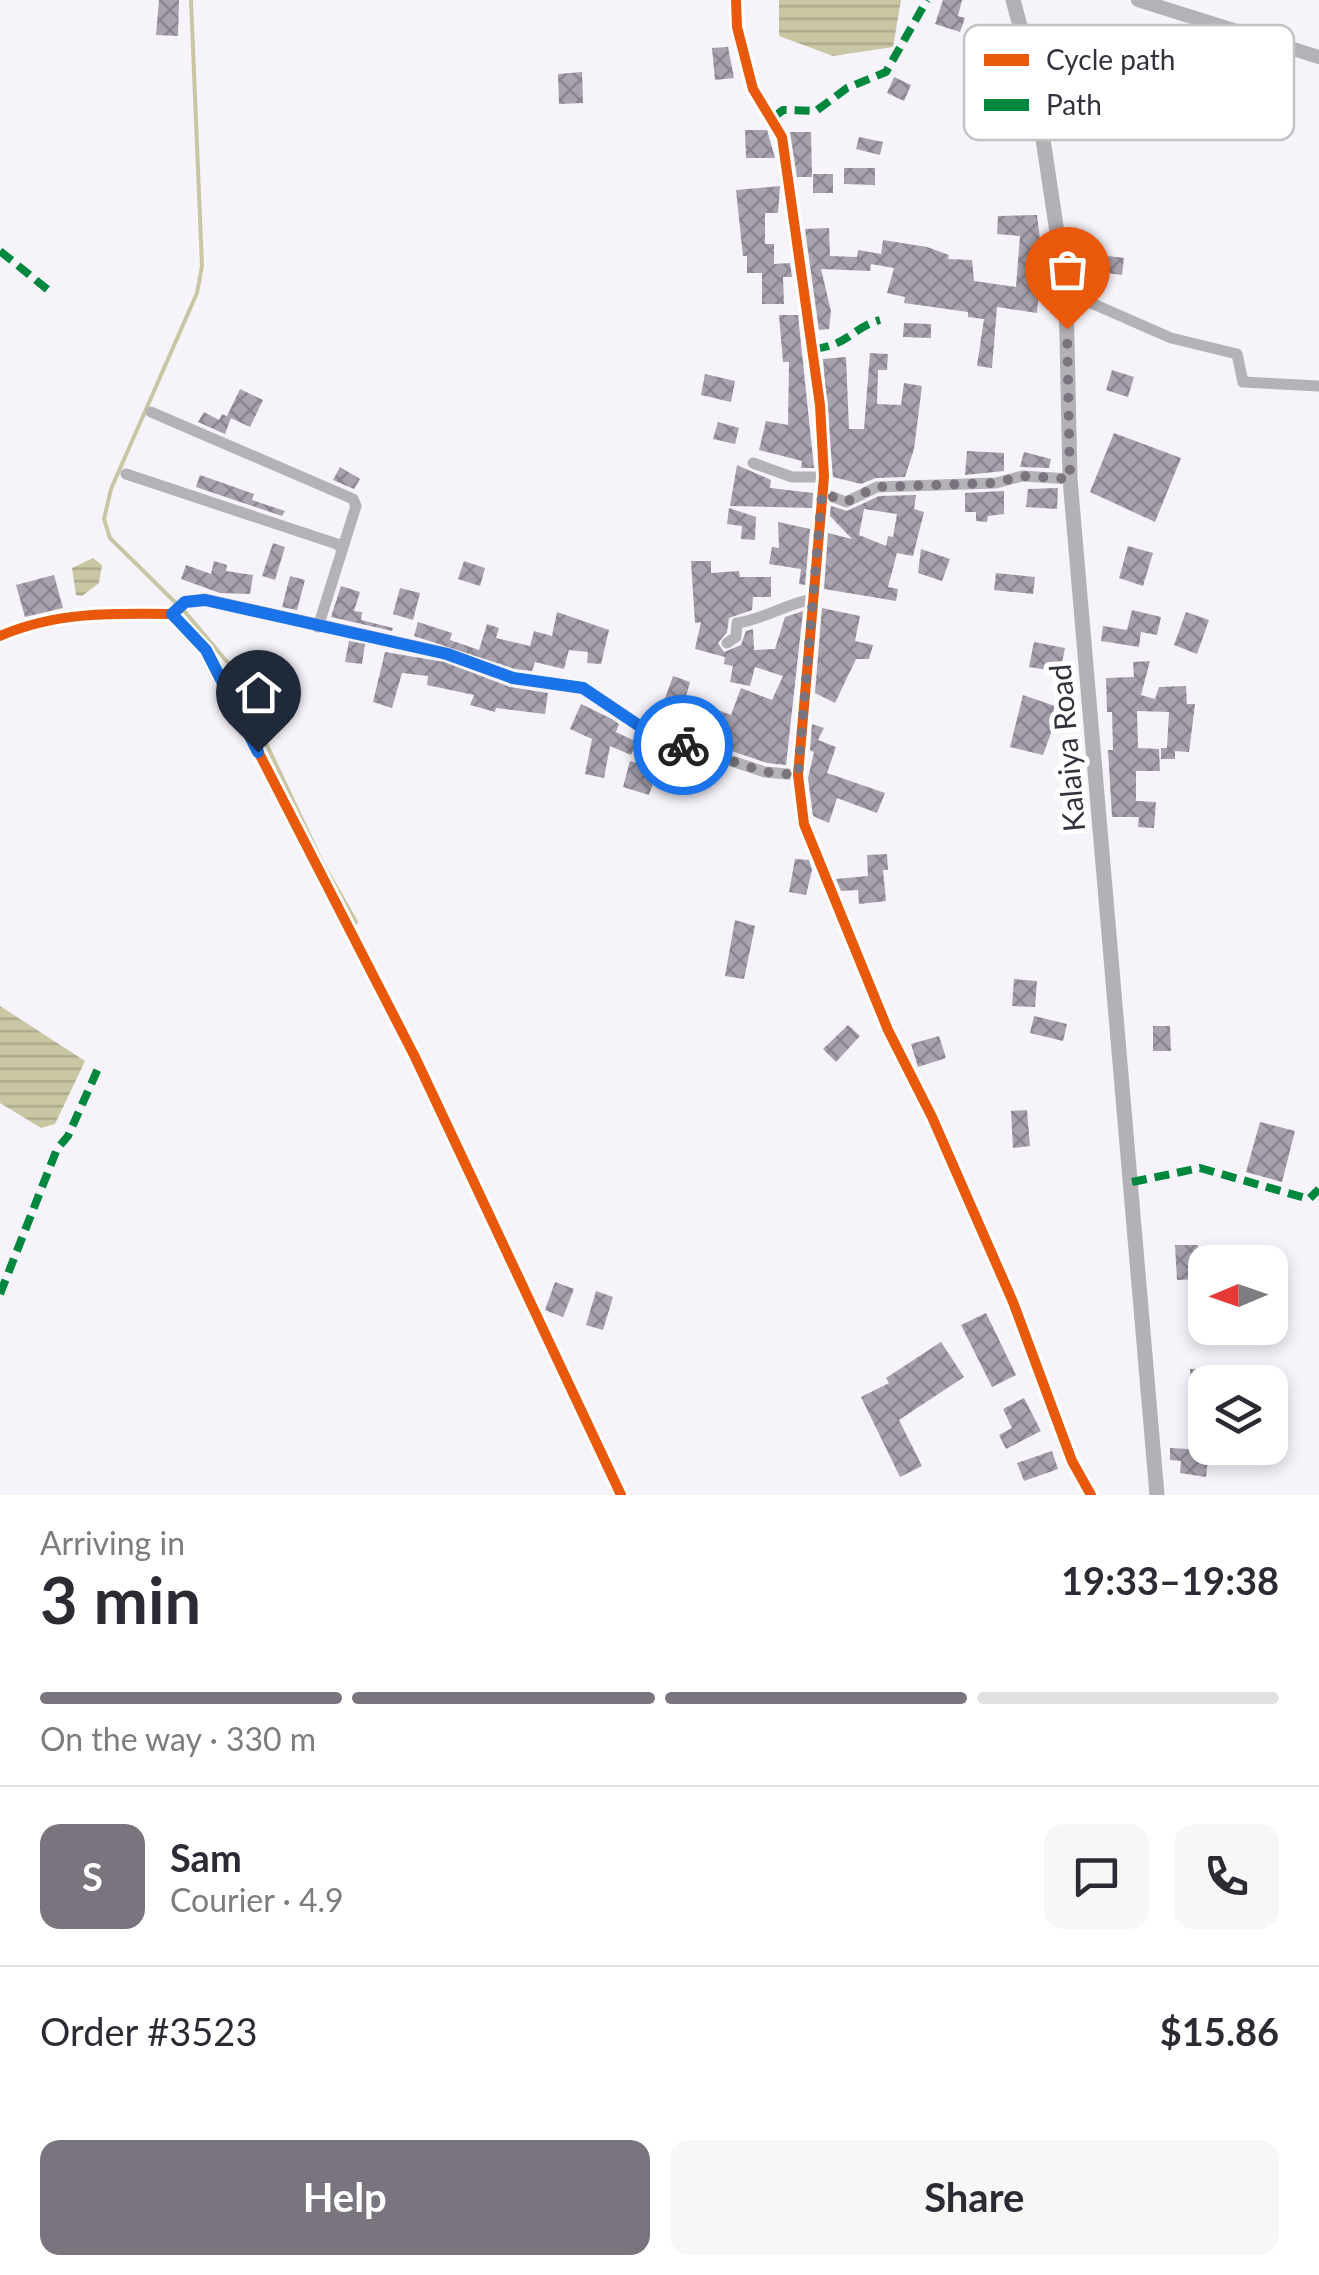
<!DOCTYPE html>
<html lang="en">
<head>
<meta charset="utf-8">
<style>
  :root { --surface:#fff; --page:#f7f7f7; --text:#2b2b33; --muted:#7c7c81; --line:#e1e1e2; --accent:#79747e }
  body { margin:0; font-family:Lato,sans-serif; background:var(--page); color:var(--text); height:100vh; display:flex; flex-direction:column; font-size:38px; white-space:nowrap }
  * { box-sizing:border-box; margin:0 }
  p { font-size:32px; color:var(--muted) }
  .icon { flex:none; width:55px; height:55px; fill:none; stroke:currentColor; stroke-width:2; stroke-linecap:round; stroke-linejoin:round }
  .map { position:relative; height:1495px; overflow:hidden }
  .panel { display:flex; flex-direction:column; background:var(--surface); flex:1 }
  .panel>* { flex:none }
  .needle { width:65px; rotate:268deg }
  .controls { position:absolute; left:1188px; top:1245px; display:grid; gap:20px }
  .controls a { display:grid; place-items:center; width:100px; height:100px; border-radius:20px; background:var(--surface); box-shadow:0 5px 15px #0003; font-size:50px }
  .pin { position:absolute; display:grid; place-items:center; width:85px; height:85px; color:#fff; margin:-102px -42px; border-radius:50% 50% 50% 0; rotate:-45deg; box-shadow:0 0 10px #0007 }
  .pin .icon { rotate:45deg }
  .courier { position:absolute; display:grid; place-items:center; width:100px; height:100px; margin:-50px; border:8px solid #1a73e8; border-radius:50%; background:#fff; color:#222; box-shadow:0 2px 12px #0007 }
  .overview em { font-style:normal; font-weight:700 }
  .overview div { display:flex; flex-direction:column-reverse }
  .overview { display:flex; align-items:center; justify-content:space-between; height:170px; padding:0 40px }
  h1 { font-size:65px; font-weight:700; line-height:75px }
  .bar { display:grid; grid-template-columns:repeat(4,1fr); gap:15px 10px; align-content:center; height:120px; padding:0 40px }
  .bar i { height:12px; border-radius:8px; background:var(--line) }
  .bar .current { background:var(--accent) }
  .bar p { grid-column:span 4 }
  .line { display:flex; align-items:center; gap:25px; padding:0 40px; border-top:2px solid var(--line) }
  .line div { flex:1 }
  .round { display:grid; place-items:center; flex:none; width:105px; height:105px; border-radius:20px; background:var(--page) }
  .action { display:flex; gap:20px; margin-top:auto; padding:20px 40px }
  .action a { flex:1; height:115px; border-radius:20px; background:var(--accent); color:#fff; font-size:40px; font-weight:700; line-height:115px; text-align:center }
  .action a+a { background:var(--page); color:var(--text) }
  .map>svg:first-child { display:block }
  .water { fill:url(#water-rules) }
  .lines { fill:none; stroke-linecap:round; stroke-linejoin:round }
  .stream { stroke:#c9c6a4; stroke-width:4 }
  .building { fill:url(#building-cross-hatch); fill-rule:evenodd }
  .minor { stroke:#b4b2b7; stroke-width:11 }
  .tertiary { stroke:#b4b2b7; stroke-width:14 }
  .secondary { stroke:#b3b1b6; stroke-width:15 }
  .quiet { stroke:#00873e; stroke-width:8; stroke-dasharray:15 8; stroke-linecap:butt }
  .cycleway-casing { stroke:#fff; stroke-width:16 }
  .cycleway { stroke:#e8590c; stroke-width:10 }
  .done { stroke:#79747e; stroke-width:10; stroke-dasharray:0 18 }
  .route { stroke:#1a73e8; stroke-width:12 }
  .labels { text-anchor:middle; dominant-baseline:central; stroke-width:10; stroke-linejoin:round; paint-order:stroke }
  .street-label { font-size:30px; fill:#35303c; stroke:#fff }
  .key { fill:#fff; stroke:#c2c1c4; stroke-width:2.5 }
  .key-label { font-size:28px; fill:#35303c }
</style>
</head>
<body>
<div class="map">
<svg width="1319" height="1495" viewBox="0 0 1319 1495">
  <defs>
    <pattern id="water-rules" width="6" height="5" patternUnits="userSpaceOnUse" patternTransform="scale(2.5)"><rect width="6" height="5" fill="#c9c6a4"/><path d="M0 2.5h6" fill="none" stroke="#adaa8e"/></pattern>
    <pattern id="building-cross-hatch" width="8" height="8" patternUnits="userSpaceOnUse" patternTransform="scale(2.5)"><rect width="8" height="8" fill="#a7a2ae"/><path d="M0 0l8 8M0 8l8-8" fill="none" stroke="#89848f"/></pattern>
  </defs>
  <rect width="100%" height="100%" fill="#f6f3fa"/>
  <!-- water -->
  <g class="water">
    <path d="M779,0H901L893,47L833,56L779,36Z"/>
    <path d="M93,558L102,565L99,583L82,596L76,595L72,568Z"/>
    <path d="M0,1006L85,1061L55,1124L41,1128L0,1103Z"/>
  </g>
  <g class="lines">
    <!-- stream -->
    <path class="stream" d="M191,0L202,266L197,293L111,489L104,519L110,538L186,613L228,663L323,864L356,922"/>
  </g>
  <!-- building -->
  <g class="building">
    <path d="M159,0H179L178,36L156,35Z"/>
    <path d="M943,0H962L958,16L965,18L960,32L935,24Z"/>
    <path d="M728,47L734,78L715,80L712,48Z"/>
    <path d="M582,72L583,103L559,104L558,74Z"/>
    <path d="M894,77L911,85L904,101L887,93Z"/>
    <path d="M745,130H767L775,158H746Z"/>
    <path d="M790,132H811L812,177H797Z"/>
    <path d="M859,137L883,142L880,155L856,149Z"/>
    <path d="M844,168H875V185L844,184Z"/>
    <rect x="813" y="174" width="20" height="19"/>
    <path d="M780,186L778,213H765V244H774V264L790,263L792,277H783L784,304H762V273H747V256H743L736,190Z"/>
    <path d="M1037,215L1042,256L1037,313L997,307L992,368L977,366L984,319L968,317V312L904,303L905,297L887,293L894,268L871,264L870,271L821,269L831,311L829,329L819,330L805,229L829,228L830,256L857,257L858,250L881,254L883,240L927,247L949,255L948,259L972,260L974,281L1016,287L1020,236L997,234L998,216Z"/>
    <path d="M1092,254L1124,258L1122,275L1090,271Z"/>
    <path d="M779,315H798L814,468H801L802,461L759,450L766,421L788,425L789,362H783Z"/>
    <path d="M904,323L931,324V338L903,337Z"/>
    <path d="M870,353L888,354L887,370H878L877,404L901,405L904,383L922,386L914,449L905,477L876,478L861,484L833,477L823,359L846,357L849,429H864Z"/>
    <path d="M1112,370L1134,377L1128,397L1106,390Z"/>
    <path d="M705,374L735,381L731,402L701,395Z"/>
    <path d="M240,389L263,400L250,427L231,418L225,434L198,422L204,412L219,420L222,414L231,418L227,416Z"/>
    <path d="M718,422L739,428L735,444L713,439Z"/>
    <path d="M1114,433L1181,458L1155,522L1090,492Z"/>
    <path d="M967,451L1004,453V471L965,475Z"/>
    <path d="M1024,452L1051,459L1049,468L1020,467Z"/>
    <path d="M737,465L771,480L770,488L813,493L812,508L730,506Z"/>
    <path d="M340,467L360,479L354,489L333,480Z"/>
    <path d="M200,475L254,494L252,500L285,511L282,516L196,487Z"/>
    <path d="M1058,488L1057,509L1026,507L1028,489Z"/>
    <path d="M1004,491V514L988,516L987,522L976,521V512H965V493Z"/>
    <path d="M916,495L914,509L924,512L913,556L897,553L888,587L898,589L896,601L824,589L828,533L852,539L830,516L831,506L847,511L879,496ZM864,509L897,514L893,537L888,536L886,546L859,535Z"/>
    <path d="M729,508L756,517L755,540L741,539L742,526L727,524Z"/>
    <path d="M778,522L810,529L805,585L799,584L801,569L769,564L772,547L779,548Z"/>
    <path d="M273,543L285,547L275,580L262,576Z"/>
    <path d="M1128,546L1153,553L1143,586L1119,578Z"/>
    <path d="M921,549L950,559L942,581L918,573Z"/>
    <path d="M214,561L227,565L226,571L253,575L250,594L220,593L181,579L186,565L211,574Z"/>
    <path d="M464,561L485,568L480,586L458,579Z"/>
    <path d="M691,561H711V573L739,571L740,577H771V597H753L752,610L729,618L727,632L718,643L724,652L741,645L746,631L753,629L754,650L775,649L785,617L803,611L786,765L767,763L702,741L704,737L694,735L705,705L731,715L741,688L772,700L783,676L755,667L750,686L730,682L733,666L724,664L725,657L695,649L701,622L695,623Z"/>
    <path d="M996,573L1035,577L1033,594L994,590Z"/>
    <path d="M54,575L63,608L25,617L16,585Z"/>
    <path d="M290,576L305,580L297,610L282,607Z"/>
    <path d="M341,586L360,592L354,611L362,612L361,620L393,628L392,631L331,617Z"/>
    <path d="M400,588L420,593L413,620L393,614Z"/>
    <path d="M822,608L860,616L855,641L873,645L869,659H856L835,703L815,693Z"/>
    <path d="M1132,610L1161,617L1157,635L1141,632L1139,647L1101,641L1103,626L1127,630Z"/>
    <path d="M557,612L609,630L601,664L587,663L588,652L569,650L564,669L535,662L532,671L515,669L414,636L418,622L452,633L450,640L479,650L487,624L499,628L496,638L530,646L534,631L552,636Z"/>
    <path d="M1186,612L1209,620L1197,654L1174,645Z"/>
    <path d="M349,641L365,644L362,664L345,662Z"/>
    <path d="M1034,642L1065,648L1060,672L1029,667Z"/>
    <path d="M385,652L444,662L510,687L548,693L545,714L496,708L495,712L470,705L474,695L427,685L428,676L402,673L392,708L373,702Z"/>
    <path d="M1150,661L1141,695L1155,699L1159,687L1186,686L1187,704H1195L1189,752L1175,751V759H1161V748H1167L1169,712L1137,711L1138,748L1159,749L1160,771H1136V801L1156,802L1154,828L1138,827L1139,817H1112L1108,750H1113L1112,712H1107L1106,678L1134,677L1133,662Z"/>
    <path d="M673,676L690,682L678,724L658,718Z"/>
    <path d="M1023,695L1055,706L1051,721L1055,722L1043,755L1010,747Z"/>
    <path d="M581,704L612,719L619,724L616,732L637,742L631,755L610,746L604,778L585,774L592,739L570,729Z"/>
    <path d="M812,724L824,728L818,740L836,747L827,773L885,793L877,813L837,798L829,823L813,816L808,778L814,752L810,750Z"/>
    <path d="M630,761L658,769L649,795L623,787Z"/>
    <path d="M887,854L888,870H883L886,901L859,904L858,890L841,891L836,879L868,876L867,855Z"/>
    <path d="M795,859L809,860L812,870L806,895L789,892Z"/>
    <path d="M735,920L755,926L744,979L725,976Z"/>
    <path d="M1014,979L1037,981L1035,1007L1012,1006Z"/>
    <path d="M1034,1016L1067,1024L1063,1041L1030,1033Z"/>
    <path d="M848,1025L860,1036L836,1062L823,1049Z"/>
    <path d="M1153,1026H1170L1171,1051H1153Z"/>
    <path d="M939,1036L946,1058L918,1067L911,1044Z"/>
    <path d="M1027,1110L1030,1146L1013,1148L1011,1111Z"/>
    <path d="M1260,1122L1295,1131L1282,1182L1246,1172Z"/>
    <path d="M1175,1245H1198L1199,1279L1177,1280Z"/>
    <path d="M555,1282L574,1289L563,1317L545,1310Z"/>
    <path d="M596,1291L613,1297L603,1330L586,1325Z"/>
    <path d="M986,1313L1016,1375L992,1387L961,1325Z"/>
    <path d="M941,1342L964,1377L899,1420L922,1466L900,1477L861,1397L889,1383L886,1378Z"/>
    <path d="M1222,1368V1382H1205V1397L1191,1398L1190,1369Z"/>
    <path d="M1024,1398L1041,1431L1006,1449L999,1435L1012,1428L1003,1409Z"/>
    <path d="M1191,1430L1205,1432V1448H1209L1206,1477L1180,1473L1181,1461L1170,1460V1448L1189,1449Z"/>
    <path d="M1052,1451L1058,1469L1024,1481L1017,1463Z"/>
  </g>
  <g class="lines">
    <!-- minor -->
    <g class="minor">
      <path d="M736,0L737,27L753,89L782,137L820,405L824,477L798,775L804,824L888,1030L932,1117L1013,1302L1072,1461L1091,1495"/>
      <path d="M1066,292L1171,338L1237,354L1243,382L1319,386"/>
      <path d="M151,412L353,499L356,506L318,627"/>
      <path d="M753,463L792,477H824"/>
      <path d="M126,474L337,544L342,549"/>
      <path d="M823,493L846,502L877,487L996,483L1022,476L1070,479"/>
      <path d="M172,614L185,602L205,599L447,653L513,678L583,688L641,727L677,743L765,772L798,775"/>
      <path d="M0,636C55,612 112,613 172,614L206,650L415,1057L621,1495"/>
      <path d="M727,643L736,637L737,623C765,619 785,604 813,599"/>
    </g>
    <!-- tertiary -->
    <path class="tertiary" d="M1138,0L1319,57"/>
    <!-- secondary -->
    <path class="secondary" d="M1013,0L1033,73L1066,292L1070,479L1157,1495"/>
    <!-- quiet -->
    <g class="quiet">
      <path d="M774,117L783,110L816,111L847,88L886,72L927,0"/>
      <path d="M0,251L53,294"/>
      <path d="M814,349C849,345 853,327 880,320"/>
      <path d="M1132,1182L1200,1168L1309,1199L1319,1189"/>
      <path d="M0,1294L57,1149L68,1136L100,1064"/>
    </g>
    <!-- cycleway casing -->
    <g class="cycleway-casing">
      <g id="cycleway">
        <path d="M736,0L737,27L753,89L782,137L820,405L824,477L798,775L804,824L888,1030L932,1117L1013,1302L1072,1461L1091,1495"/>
        <path d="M0,636C55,612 112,613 172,614L206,650L415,1057L621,1495"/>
      </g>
    </g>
    <!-- cycleway -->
    <use href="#cycleway" class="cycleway"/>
  </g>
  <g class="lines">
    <!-- done -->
    <path class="done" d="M683,745L765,772L798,775L822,493L846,502L876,487L996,483L1022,476L1070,479L1067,329"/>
    <!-- route -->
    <path class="route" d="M258,752L206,650L172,614L185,602L205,600L447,654L513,678L583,688L641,727L683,745"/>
  </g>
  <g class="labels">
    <!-- street labels -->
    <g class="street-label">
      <text transform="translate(1066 748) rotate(-95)">Kalaiya Road</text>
    </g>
  </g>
  <!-- legend -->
  <rect x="964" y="25" width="330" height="115" rx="15" class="key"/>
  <rect x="984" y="54" width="45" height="12" fill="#e8590c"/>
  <rect x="984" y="99" width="45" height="12" fill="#00873e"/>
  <g class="key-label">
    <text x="1046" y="70">Cycle path</text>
    <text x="1046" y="115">Path</text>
  </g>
</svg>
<div class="controls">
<a><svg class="needle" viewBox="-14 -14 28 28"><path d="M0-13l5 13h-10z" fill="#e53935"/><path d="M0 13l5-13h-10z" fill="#7c7c81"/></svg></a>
<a><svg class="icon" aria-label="layers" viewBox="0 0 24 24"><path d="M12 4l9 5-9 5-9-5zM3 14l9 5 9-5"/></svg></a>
</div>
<div class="pin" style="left:1067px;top:329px;background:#ea580c"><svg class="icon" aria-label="bag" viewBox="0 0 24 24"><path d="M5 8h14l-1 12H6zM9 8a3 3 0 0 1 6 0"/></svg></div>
<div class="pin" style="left:258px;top:752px;background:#1f2937"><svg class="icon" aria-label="home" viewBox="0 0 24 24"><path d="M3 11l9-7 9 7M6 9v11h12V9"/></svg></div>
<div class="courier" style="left:683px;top:745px"><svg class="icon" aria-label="bike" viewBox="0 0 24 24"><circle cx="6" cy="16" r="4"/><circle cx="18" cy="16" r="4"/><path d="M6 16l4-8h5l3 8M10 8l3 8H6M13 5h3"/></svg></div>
</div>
<section class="panel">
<div class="overview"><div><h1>3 min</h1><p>Arriving in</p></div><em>19:33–19:38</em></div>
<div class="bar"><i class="current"></i><i class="current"></i><i class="current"></i><i></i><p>On the way · 330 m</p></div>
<div class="line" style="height:180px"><b class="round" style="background:var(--accent);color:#fff">S</b><div><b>Sam</b><p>Courier · 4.9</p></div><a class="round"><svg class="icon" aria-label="chat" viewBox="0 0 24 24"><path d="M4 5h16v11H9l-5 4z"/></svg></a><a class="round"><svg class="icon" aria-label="phone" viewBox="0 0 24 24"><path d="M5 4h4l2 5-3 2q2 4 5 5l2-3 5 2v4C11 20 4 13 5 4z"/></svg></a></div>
<div class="line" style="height:130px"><div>Order #3523</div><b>$15.86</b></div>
<div class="action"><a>Help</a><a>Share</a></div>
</section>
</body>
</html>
